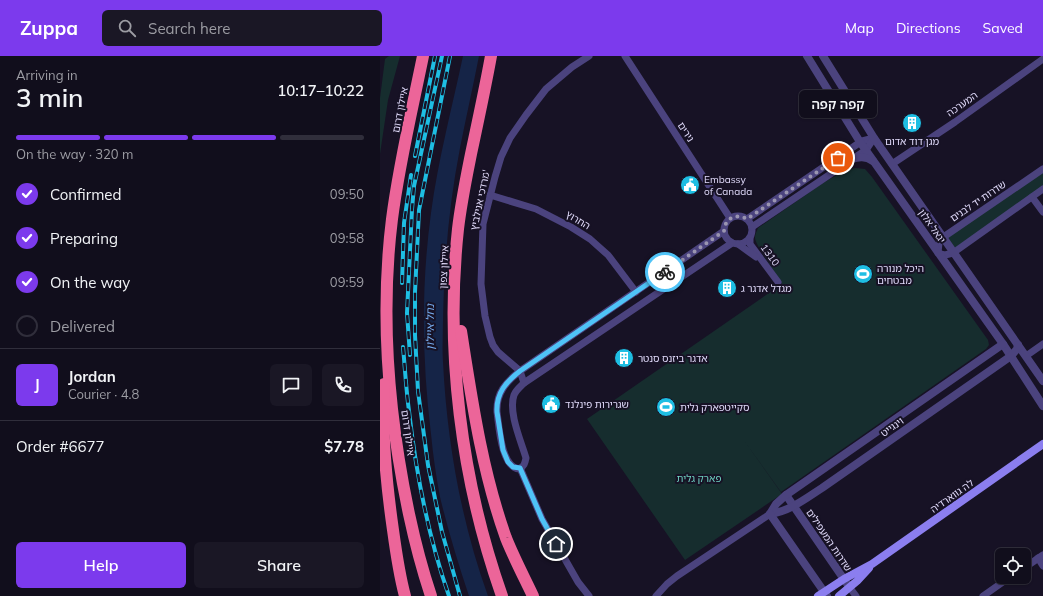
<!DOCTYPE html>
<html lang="en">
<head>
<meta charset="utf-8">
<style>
  :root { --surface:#110e1c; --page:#1a1725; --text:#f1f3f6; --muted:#9c9ca3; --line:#302e3b; --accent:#7c3aed }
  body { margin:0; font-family:Mulish,"Noto Sans Hebrew",sans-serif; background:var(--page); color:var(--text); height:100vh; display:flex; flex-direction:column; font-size:15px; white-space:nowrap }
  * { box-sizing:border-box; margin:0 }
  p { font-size:13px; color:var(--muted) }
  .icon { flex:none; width:22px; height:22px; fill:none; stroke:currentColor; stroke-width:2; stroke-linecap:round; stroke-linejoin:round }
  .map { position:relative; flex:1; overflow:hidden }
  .panel { display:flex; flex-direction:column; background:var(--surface); width:380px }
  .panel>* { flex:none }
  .controls { position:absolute; left:615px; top:492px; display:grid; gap:8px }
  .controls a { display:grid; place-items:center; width:36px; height:36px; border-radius:6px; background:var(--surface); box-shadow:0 1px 3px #0004,0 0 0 1px var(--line); font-size:20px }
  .pin { position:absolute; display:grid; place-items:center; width:34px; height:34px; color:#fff; margin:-17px; border:2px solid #fff; border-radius:50%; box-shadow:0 1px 4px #0007 }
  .courier { position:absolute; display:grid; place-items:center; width:40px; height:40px; margin:-20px; border:3px solid #4fc3f7; border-radius:50%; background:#fff; color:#222; box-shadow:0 1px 5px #0007 }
  .bubble { position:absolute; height:28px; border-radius:6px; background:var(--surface); box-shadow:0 1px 3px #0004,0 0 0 1px var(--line); font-size:13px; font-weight:600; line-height:28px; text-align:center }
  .headline em { font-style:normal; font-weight:600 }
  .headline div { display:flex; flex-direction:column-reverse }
  .headline { display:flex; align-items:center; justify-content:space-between; height:68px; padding:0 16px }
  h1 { font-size:26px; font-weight:600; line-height:30px }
  .bar { display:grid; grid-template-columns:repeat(4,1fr); gap:6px 4px; align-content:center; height:48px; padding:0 16px }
  .bar i { height:5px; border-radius:3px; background:var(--line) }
  .bar .current { background:var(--accent) }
  .bar p { grid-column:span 4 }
  .line { display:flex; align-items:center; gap:10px; padding:0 16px; border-top:1px solid var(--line) }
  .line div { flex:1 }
  .round { display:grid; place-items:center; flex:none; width:42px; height:42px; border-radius:6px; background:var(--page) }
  ol { padding:0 16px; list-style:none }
  li { display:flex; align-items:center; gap:12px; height:44px }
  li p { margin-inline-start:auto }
  li .icon { padding:4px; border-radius:50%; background:var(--accent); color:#fff; stroke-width:4 }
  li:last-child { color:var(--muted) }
  li i { width:22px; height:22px; border:2px solid var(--line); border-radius:50% }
  .action { display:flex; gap:8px; margin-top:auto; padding:8px 16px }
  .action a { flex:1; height:46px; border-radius:6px; background:var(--accent); color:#fff; font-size:16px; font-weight:600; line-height:46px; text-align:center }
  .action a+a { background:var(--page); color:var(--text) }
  header { display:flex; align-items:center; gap:24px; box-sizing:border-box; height:56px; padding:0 20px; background:var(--accent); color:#fff }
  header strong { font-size:19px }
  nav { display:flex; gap:22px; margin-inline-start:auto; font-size:14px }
  .search { width:280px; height:36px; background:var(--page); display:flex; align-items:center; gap:10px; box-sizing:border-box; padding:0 14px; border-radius:6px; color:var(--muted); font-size:15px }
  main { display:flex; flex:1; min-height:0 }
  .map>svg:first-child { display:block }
  .green { fill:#162d2e }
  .water { fill:#152447 }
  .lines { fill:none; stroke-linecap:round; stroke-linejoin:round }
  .minor { stroke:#4b437e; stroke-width:7 }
  .tertiary { stroke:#4b437e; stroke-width:8 }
  .secondary { stroke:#8b7eef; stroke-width:8 }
  .motorway { stroke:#ec6599; stroke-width:12 }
  .rail-casing { stroke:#1ebee3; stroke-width:4 }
  .rail { stroke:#171225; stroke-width:2.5; stroke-dasharray:8; stroke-linecap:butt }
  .done { stroke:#9a95b0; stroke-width:4; stroke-dasharray:0 7.2 }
  .route { stroke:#4fc3f7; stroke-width:5 }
  .labels { text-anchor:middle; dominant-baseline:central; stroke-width:4; stroke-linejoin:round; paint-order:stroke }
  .street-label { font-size:10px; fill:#e1dbfb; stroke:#171225 }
  .poi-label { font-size:10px; fill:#e1dbfb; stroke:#171225; text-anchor:start }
  .park-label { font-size:10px; fill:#6fd2c3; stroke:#171225 }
  .water-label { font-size:11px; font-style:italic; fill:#76abee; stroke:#171225 }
</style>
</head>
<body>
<header>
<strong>Zuppa</strong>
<div class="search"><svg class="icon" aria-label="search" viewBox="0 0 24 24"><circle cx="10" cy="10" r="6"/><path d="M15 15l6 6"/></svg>Search here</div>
<nav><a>Map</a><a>Directions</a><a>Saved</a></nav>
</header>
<main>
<section class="panel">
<div class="headline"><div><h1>3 min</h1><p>Arriving in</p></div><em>10:17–10:22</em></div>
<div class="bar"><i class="current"></i><i class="current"></i><i class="current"></i><i></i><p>On the way · 320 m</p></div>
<ol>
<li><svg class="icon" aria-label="check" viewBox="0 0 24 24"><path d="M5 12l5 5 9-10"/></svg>Confirmed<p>09:50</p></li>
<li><svg class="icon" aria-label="check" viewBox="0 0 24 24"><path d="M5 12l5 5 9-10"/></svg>Preparing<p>09:58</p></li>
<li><svg class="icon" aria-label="check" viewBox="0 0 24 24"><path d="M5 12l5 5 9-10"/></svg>On the way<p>09:59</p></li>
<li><i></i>Delivered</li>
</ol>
<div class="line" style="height:72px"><b class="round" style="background:var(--accent);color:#fff">J</b><div><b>Jordan</b><p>Courier · 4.8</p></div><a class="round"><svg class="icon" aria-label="chat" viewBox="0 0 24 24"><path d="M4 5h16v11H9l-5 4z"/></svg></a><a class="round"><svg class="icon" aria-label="phone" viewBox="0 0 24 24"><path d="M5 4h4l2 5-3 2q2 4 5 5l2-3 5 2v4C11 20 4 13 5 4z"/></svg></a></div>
<div class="line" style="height:52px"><div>Order #6677</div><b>$7.78</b></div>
<div class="action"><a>Help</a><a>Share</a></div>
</section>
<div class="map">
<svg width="663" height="540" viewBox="0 0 663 540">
  <rect width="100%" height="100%" fill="#171225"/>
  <!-- green -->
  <g class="green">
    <path d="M9,0H20L8,44L0,98V42L5,3Z"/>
    <path d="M475,112L485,113L492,121L608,284L609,289L606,293L401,436L363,383L402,438L305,504L207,363L402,228C397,218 374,188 375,181C375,178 377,175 378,172L443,127L464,115Z"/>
    <path d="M663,116V131L575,192L567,181Z"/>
  </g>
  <!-- water -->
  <path class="water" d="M83,0H99C93,31 86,61 80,92C69,148 64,206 63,264C63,278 62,292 63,306C67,386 81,465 108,540H89C78,507 68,474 60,441C56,420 53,399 51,378C42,305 41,230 51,157C58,104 72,52 83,0Z"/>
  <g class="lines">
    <!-- minor -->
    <g class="minor">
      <path d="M209,0L192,11L166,33L146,59L130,82L121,101L115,121L103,168L101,228L105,260L110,281L113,289L118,296L140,315L144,327C140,331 136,334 134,339C128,356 141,385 146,402C145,407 144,411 139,413C121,411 119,370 117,356C116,337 126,326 140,315L344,175"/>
      <path d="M245,0L350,162"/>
      <path d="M512,108L575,66L663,3"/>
      <path d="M663,113L562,182L559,187L558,197L565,199L573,197L663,133"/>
      <path d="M110,139L156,153L191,171L210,183L228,199L256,236"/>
      <path d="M652,141L663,156"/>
      <circle cx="358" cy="174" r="14"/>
      <path d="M367,163L482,85L494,82"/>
      <path d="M372,171L486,94L494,82"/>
      <path d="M370,182V188L398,226"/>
      <path d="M358,188L376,201"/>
      <path d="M646,300L663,288"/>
      <path d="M144,327L352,187"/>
      <path d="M140,412L162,463L198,526L209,540"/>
      <path d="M658,502L663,510"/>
      <path d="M644,512L663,499"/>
      <path d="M470,532L476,540"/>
      <path d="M276,540L287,528L297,520L390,458"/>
      <path d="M603,540L630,521"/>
    </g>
    <!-- tertiary -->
    <g class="tertiary">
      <path d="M427,0L480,86L623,288L663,350"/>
      <path d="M443,0L494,82L663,325"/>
      <path d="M471,103C479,101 485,100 493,105"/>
      <path d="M406,439L470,532"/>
      <path d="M390,458C410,455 425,443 442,432L631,300L637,293L638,289"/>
      <path d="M390,458L396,448L406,439L623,288"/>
      <path d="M390,458L447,540"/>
    </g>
    <!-- secondary -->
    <g class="secondary">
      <path d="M438,540L464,523L492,508L663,388"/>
      <path d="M459,540L477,525L489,512"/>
    </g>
    <!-- motorway -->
    <g class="motorway">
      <path d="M43,0C32,54 19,108 12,163C0,260 9,363 29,458C35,486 42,513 51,540"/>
      <path d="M111,0C105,33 98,65 91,98C86,123 81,147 78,173C65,295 81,424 122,540"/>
      <path d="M81,275C92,345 102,415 126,482C134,502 144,521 153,540"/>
      <path d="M4,328C1,377 6,425 13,474C16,496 19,518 25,540"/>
    </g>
    <!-- rail casing -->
    <g class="rail-casing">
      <g id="rail">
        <path d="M70,0L39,154L35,236V279L38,335L48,409L62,476L80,540"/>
        <path d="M35,100L55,0"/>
        <path d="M22,227L24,167L31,119"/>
        <path d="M23,291C25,312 26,333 29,355C36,417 48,480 69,540"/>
        <path d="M30,299L27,257L32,153L34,130L62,0"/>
      </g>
    </g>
    <!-- rail -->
    <use href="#rail" class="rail"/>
  </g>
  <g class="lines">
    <!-- done -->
    <path class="done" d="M285,216L344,175C345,162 356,157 367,163L458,102"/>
    <!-- route -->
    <path class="route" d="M176,488L162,463L140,412L133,411L128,406L123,394L117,356C116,337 126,326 140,315L285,216"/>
  </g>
  <!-- icons -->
  <defs>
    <g id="building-disc" transform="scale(1)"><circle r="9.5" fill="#1ebee3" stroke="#171225"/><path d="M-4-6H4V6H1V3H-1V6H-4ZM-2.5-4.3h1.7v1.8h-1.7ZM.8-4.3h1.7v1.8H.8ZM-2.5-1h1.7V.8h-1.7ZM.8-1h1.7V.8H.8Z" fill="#fff"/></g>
    <g id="civic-disc" transform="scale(1)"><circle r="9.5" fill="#1ebee3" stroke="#171225"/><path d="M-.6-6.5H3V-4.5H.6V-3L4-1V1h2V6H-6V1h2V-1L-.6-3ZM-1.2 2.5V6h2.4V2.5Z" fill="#fff"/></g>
    <g id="stadium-disc" transform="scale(1)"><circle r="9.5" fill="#1ebee3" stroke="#171225"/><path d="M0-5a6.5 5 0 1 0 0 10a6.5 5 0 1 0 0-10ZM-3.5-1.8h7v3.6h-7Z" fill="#fff"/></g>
  </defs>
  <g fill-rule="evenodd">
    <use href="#building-disc" x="532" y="67"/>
    <use href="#civic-disc" x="310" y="129"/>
    <use href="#stadium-disc" x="483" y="218"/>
    <use href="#building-disc" x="347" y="232"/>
    <use href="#building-disc" x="244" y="302"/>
    <use href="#civic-disc" x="171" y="348"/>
    <use href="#stadium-disc" x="286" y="351"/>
  </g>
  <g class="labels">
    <!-- street labels -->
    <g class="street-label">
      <text transform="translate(582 48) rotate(-35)">המערכה</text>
      <text transform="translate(20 54) rotate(-79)">איילון דרום</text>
      <text transform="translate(306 76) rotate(57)">נירים</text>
      <text transform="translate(100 144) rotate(-78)">מרדכי אנילביץ'</text>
      <text transform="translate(598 145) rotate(-34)">שדרות יד לבנים</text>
      <text transform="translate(198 164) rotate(31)">החרוץ</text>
      <text transform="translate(552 170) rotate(55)">יגאל אלון</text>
      <text transform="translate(390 199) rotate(54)">1310</text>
      <text transform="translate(64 211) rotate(-87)">איילון צפון</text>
      <text transform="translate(512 371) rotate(-35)">וינגייט</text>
      <text transform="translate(28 377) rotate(82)">איילון דרום</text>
      <text transform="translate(572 440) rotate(-35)">לה גווארדיה</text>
      <text transform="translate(449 484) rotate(56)">שדרות המעפילים</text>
    </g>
    <!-- poi labels -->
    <g class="poi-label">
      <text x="532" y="85" text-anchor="middle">מגן דוד אדום</text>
      <text x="324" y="123">Embassy<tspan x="324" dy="12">of Canada</tspan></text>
      <text x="497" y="212">היכל מנורה<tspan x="497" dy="12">מבטחים</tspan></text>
      <text x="361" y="232">מגדל אדגר ג</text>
      <text x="258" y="302">אדגר ביזנס סנטר</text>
      <text x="185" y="348">שגרירות פינלנד</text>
      <text x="300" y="351">סקייטפארק גלית</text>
    </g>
    <!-- park labels -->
    <g class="park-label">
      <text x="319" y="422">פארק גלית</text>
    </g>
    <!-- water labels -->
    <g class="water-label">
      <text transform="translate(50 271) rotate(-90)">נחל איילון</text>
    </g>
  </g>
</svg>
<div class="controls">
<a><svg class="icon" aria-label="locate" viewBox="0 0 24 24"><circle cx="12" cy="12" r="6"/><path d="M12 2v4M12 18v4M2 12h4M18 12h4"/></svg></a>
</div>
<div class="pin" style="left:458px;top:102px;background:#ea580c"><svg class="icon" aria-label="bag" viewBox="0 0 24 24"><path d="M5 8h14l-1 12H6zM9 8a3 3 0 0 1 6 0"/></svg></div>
<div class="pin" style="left:176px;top:488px;background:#1f2937"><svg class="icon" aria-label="home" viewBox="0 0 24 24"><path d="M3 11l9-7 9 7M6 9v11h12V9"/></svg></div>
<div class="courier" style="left:285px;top:216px"><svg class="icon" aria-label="bike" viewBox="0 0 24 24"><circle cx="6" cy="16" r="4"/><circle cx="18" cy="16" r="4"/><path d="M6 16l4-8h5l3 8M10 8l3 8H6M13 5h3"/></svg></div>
<div class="bubble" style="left:419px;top:34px;width:78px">קפה קפה</div>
</div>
</main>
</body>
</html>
